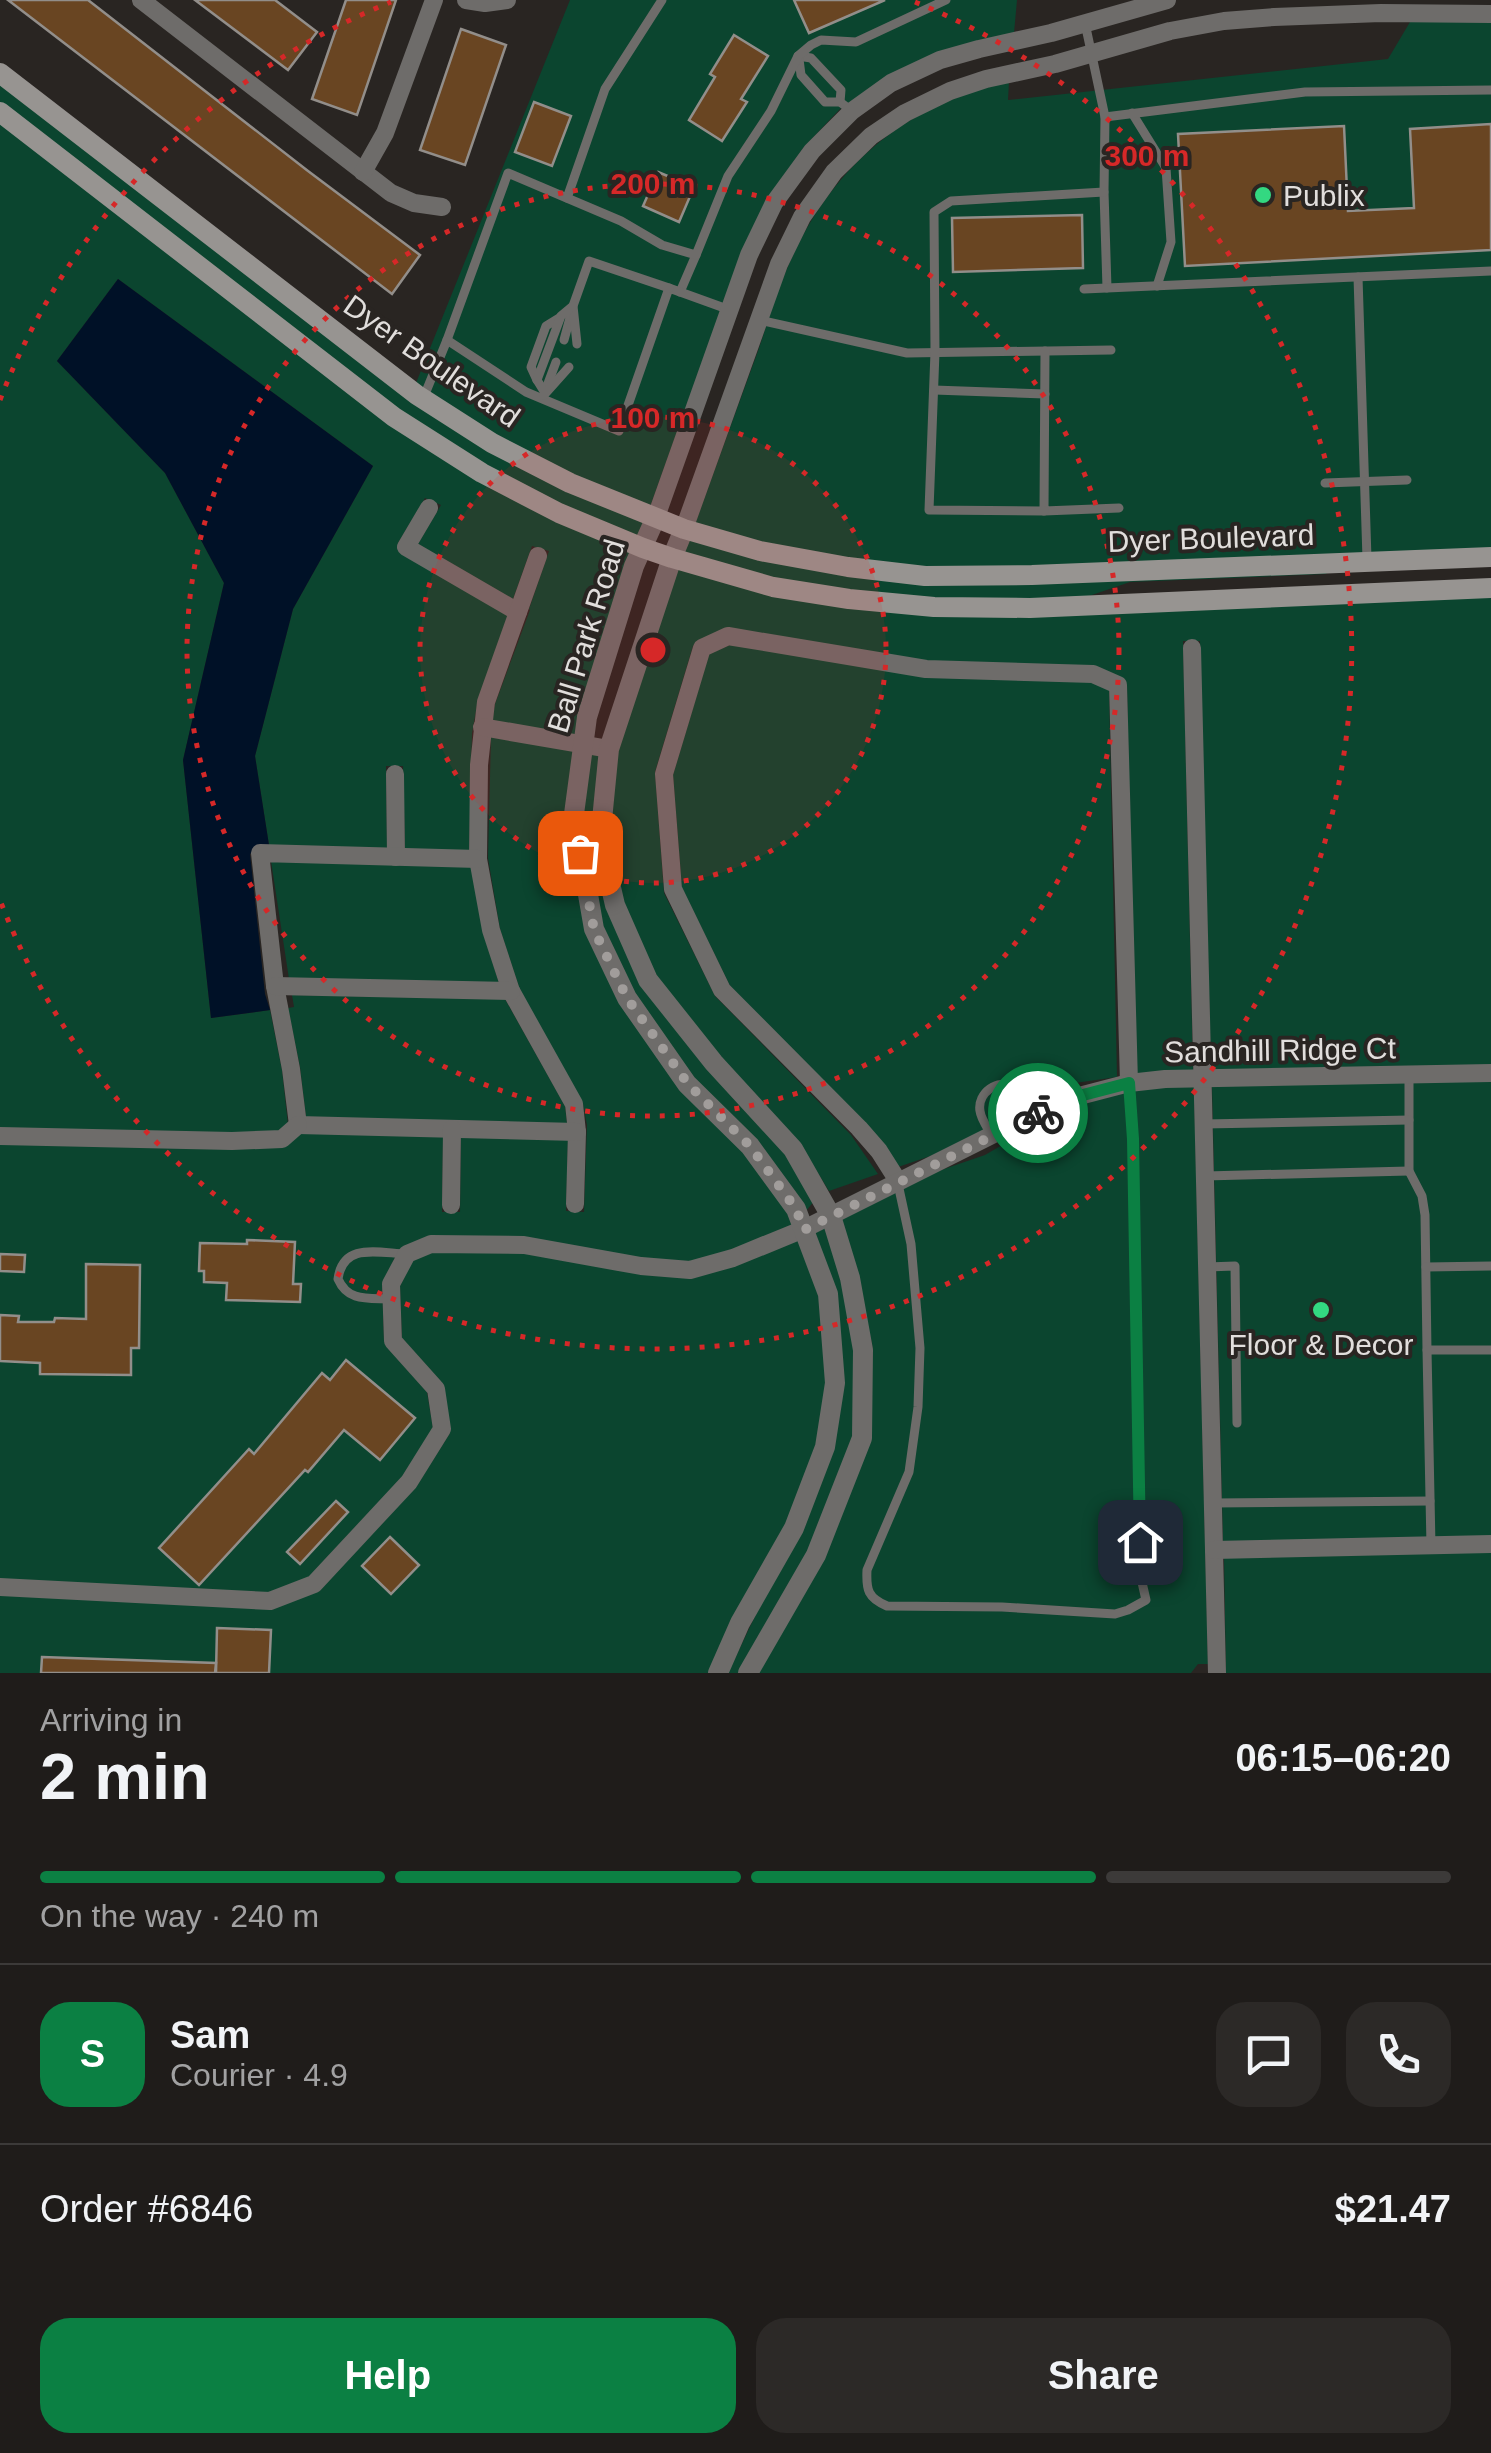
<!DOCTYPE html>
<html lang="en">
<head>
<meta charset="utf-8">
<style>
  :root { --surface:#1f1c1a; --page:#2c2927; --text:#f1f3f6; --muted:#a1a1a2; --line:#3c3a39; --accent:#0b8043 }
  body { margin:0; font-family:Helvetica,sans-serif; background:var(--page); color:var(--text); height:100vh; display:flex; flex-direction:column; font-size:38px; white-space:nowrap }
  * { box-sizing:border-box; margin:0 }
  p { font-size:32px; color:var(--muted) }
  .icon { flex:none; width:55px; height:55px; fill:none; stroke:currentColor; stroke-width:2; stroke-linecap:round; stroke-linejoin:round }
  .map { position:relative; height:1673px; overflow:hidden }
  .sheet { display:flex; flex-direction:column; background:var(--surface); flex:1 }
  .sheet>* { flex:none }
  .pin { position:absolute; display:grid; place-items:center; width:85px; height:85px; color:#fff; margin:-42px; border-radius:20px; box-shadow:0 5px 15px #0006 }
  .courier { position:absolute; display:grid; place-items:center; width:100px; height:100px; margin:-50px; border:8px solid #0b8043; border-radius:50%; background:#fff; color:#222; box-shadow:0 2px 12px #0007 }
  .head em { font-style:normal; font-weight:800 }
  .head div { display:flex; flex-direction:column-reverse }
  .head { display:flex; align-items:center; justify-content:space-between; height:170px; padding:0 40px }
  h1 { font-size:65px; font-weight:800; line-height:75px }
  .bar { display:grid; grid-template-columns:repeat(4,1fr); gap:15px 10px; align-content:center; height:120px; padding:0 40px }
  .bar i { height:12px; border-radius:8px; background:var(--line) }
  .bar .current { background:var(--accent) }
  .bar p { grid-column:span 4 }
  .line { display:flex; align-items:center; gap:25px; padding:0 40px; border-top:2px solid var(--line) }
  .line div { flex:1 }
  .round { display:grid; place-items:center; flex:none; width:105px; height:105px; border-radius:30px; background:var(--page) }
  .button { display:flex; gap:20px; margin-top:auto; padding:20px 40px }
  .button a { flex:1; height:115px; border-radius:30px; background:var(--accent); color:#fff; font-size:40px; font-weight:800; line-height:115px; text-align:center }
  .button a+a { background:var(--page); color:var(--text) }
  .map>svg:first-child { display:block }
  .green { fill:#0b452f }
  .water { fill:#001127 }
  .building { fill:#694522; stroke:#928e8a; stroke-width:2.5 }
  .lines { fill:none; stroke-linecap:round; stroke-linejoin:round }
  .service { stroke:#6e6c6a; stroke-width:9 }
  .minor { stroke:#6e6c6a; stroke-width:18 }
  .tertiary { stroke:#6e6c6a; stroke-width:20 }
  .secondary { stroke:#979491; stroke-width:20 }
  .done { stroke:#a19d9b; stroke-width:10; stroke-dasharray:0 18 }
  .route { stroke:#0b8043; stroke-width:12 }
  .ring { fill:none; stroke:#d62828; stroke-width:5; stroke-dasharray:5 10 }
  .poi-dot { fill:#33d881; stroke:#292522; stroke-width:4 }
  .labels { text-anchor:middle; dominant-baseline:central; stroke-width:8; stroke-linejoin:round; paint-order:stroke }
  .poi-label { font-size:30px; fill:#e1dedc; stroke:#292522; text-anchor:start }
  .street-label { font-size:30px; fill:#e1dedc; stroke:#292522 }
  .centre { fill:#d62828; stroke:#292522; stroke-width:5 }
  .ring-label { font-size:30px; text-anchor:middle; font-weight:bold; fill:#d62828; stroke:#292522; stroke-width:8; stroke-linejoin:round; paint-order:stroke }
</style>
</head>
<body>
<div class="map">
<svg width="1491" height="1673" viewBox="0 0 1491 1673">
  <rect width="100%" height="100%" fill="#292522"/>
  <!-- green -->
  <g class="green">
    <path d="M570,0H1017L1014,33L887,76L840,109L804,147L767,199L741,253L650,507L575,476L497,437L416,383Z"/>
    <path d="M1410,22H1491V549L1032,567L925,568L850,559L762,543L695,524C716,466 737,409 758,351C768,322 776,292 789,264C832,167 905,104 1009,82L1008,100L1388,59Z"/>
    <path d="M0,84L411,401L644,522L638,537L563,506L487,466L400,410L0,102Z"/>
    <path d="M0,123L389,423L631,552L576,735L492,721L495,704L530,610L529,609L549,551L532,546L513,599L418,544L441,505L425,498L398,543L508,615L478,700L472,733L469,851L405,849L403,766H386L387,849L269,845L255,756L293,609L373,466L118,279L57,361L165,473L224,583L183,760L211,1018L270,1010L282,1070L288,1125L443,1137L442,1212H460L461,1137L568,1140L566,1211L584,1212L587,1125L583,1104L520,990L500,929L488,858L491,737L573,751L586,933L788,1212L793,1225L730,1251L689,1262L642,1259L524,1237L398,1251L382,1284L384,1341L386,1346L427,1392L433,1428L402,1477L308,1578L268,1593L0,1579Z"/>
    <path d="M689,539L847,575L1331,571L1325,574L1130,582L1086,597L1030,600L935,599L850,591L775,579L684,553Z"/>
    <path d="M678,568L847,607L1397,600L1404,602L1405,599L1491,596V1065L1211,1070L1200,641H1183L1193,1071L1135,1075L1127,685L1122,678L698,641L693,646L655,772L664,893L715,996L851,1135L878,1174L829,1191L800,1144L721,1058L656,976L624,903L609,839L618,750Z"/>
    <path d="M730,645L1091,682L1109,690L1117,1077L1075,1083L978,1140L895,1168L730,986L682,888L673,775L709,654Z"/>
    <path d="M591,754L599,755L591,833L589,834L590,846L592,847L607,908L786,1153L815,1200L806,1211L695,1080L635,994L603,927L583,814Z"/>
    <path d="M271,861L471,867L483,932L499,983L289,979Z"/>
    <path d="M292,995L505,999L565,1106L567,1124L306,1117L300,1067L288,1008L294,1007Z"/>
    <path d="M1491,1081V1536L1223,1542L1212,1086Z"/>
    <path d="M1166,1087H1194L1208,1664H1198L1191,1673H758L824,1559L873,1356L872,1343L836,1206L985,1155L1083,1098Z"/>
    <path d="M822,1220L842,1280L854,1351L853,1436L808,1552L738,1673H728L834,1450L814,1231Z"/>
    <path d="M799,1240L820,1296L826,1383L817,1446L786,1525L708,1673H0V1595L318,1592L321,1589L416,1487L450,1433L443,1384L402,1338L400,1286L413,1260L433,1252L523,1253L639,1274Z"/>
    <path d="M1491,1552V1673H1226L1224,1558Z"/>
  </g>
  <!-- water -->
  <path class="water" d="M118,279L373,466L293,609L255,756L269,845H260L250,854L265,994L270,1010L211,1018L183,760L224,583L165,473L57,361Z"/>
  <!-- building -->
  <g class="building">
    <path d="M8,0H88L308,171L420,255L392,294Z"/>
    <path d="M195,0H275L317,32L288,70Z"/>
    <path d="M346,0H396L357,115L312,99Z"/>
    <path d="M794,0H885L809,33Z"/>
    <path d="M461,29L506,45L465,165L420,150Z"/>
    <path d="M734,35L768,56L741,99L747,102L722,141L689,120L715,77L710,74Z"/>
    <path d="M534,102L571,116L552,166L515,152Z"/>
    <path d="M1491,124V250L1185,266L1178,134L1344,126L1348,211L1414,208L1410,129Z"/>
    <path d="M658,172L694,187L679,222L643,206Z"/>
    <path d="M1082,215L1083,268L953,272L952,218Z"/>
    <path d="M247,1240L295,1242L293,1284H301L300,1302L226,1300L227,1283L204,1282V1271H199L200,1243L247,1244Z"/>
    <path d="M0,1254L25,1255L24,1272L0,1271Z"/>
    <path d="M86,1264L140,1265L139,1348H131V1375L40,1374V1363L0,1361V1315L19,1316L18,1322H54L55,1318L86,1319Z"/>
    <path d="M346,1360L415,1418L380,1460L344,1430L308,1472L305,1470L199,1585L159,1548L249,1449L254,1454L322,1373L330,1380Z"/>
    <path d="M336,1501L348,1512L300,1564L287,1552Z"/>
    <path d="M390,1537L419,1565L391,1594L362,1566Z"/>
    <path d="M217,1628L271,1630L269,1673H216Z"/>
    <path d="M42,1657L216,1663L215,1673H41Z"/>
  </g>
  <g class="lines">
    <!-- service -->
    <g class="service">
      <path d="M798,56L811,58L841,90L840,102"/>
      <path d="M799,59L801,75L825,102H840L852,111"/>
      <path d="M1132,113L1166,168L1171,242L1157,286"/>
      <path d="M1105,117L1305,92L1491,90"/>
      <path d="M1104,192L1107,288"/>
      <path d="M567,198L605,89L662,0"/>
      <path d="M1358,277L1367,559"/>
      <path d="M1084,289L1491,271"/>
      <path d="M680,292L696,255"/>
      <path d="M759,320L907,353L1111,350"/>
      <path d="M447,340L526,392L619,431L669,288L730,310"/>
      <path d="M564,340L571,314"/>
      <path d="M577,344L573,306L589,261L669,288"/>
      <path d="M1045,351L1044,511L1119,508"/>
      <path d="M537,380L531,367L546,326L559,318"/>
      <path d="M547,386L556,362"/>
      <path d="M934,390L1045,394"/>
      <path d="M545,393L537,380L561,316L573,306"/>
      <path d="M544,395L569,367"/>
      <path d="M423,399L447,340L508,173L621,221L662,245L696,255L728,176L771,111L798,56L811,45L821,40L856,42L946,0"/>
      <path d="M1325,483L1407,480"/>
      <path d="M1044,511L929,510L935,352L934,212L951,201L1104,192L1105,117L1085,23"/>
      <path d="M1409,1074V1171L1422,1196L1425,1215L1427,1350"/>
      <path d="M1204,1124L1409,1120"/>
      <path d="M991,1134C987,1127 981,1119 980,1111C977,1093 998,1078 1013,1087C1023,1092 1028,1106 1032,1115"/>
      <path d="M1205,1176L1409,1171"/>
      <path d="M898,1184L911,1244L920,1348L918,1407L909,1472L867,1570C866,1590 868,1598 887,1606L1002,1607L1115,1614L1128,1610L1146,1600L1141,1578L1133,1139L1129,1083"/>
      <path d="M1207,1267L1235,1266L1237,1423"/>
      <path d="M1426,1267L1491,1266"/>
      <path d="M390,1299C368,1298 348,1302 338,1279C343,1242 378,1253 407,1254"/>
      <path d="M1213,1503L1430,1501"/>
      <path d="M1431,1546L1427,1350H1491"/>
    </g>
    <!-- minor -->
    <g class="minor">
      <path d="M141,0L391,193L414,203L442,207"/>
      <path d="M466,0L485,3L507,0"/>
      <path d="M363,172L385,133L434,0"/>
      <path d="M429,508L406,547L518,612"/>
      <path d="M656,517L749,255L774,203L812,151L852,111L891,83L940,60L979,49L1051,33L1167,0"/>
      <path d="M684,529L779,264L802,217L834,172L871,136L905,113L950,91L986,79L1055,64L1170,31L1224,21L1274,17L1381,13L1491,14"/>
      <path d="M538,556L486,702L479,765L478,859L491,930L511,991L574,1104L577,1132L575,1204"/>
      <path d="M1192,648L1217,1673"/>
      <path d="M482,727L609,749"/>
      <path d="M395,774L396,857"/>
      <path d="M478,859L260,853L275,986L291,1069L298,1125L577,1132"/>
      <path d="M275,986L511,991"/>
      <path d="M0,1136L232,1141L282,1139L298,1125"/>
      <path d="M898,1181L879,1151L859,1128L722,990L673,889L664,774L702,648L728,636L926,669L1093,674L1118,685L1129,1083"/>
      <path d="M451,1205L452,1129"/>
      <path d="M1214,1550L1491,1544"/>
      <path d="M0,1587L270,1601L314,1584L409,1482L442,1429L436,1389L393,1341L391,1284L407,1254L431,1244L524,1245L641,1266L690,1270L733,1258L804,1229L1032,1115L1083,1095L1129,1083L1165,1079L1491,1073"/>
    </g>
    <!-- tertiary -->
    <g class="tertiary">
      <path d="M656,517L634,566L587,717L574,814L594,929L627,998L687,1084L750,1146L796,1209L828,1294L835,1383L825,1447L794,1528L740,1623L718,1673"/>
      <path d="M684,529L672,558L609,749L600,840L615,905L648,980L714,1063L793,1149L831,1216L850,1278L863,1350L862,1438L816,1555L748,1673"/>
    </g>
    <!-- secondary -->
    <g class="secondary">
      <path d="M0,73L417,395L492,443L570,483L684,529L760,551L848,567L925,576L1032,575L1491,557"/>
      <path d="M0,112L394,417L482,473L559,513L643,548L672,558L773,587L849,599L934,607L1030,608L1491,588"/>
    </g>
  </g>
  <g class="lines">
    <!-- done -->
    <path class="done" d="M580,853L594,930L627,998L688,1084L750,1146L796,1209L804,1230L1038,1113"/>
    <!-- route -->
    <path class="route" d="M1038,1113L1083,1095L1129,1083L1133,1139L1140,1542"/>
  </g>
  <!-- distance rings -->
  <circle cx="653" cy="650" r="233" fill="#d62828" fill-opacity=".12"/>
  <g class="ring">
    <circle cx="653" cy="650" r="233"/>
    <circle cx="653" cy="650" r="466"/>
    <path d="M0 400A699 699 0 0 1 391 2M915 2A699 699 0 1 1 0 900"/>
  </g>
  <!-- markers -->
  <g class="poi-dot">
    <circle cx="1263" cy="195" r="10"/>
    <circle cx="1321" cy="1310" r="10"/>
  </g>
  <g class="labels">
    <!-- poi labels -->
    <g class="poi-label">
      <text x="1283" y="195">Publix</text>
      <text x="1321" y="1344" text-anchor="middle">Floor &amp; Decor</text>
    </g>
    <!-- street labels -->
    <g class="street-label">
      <text transform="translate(432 361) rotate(35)">Dyer Boulevard</text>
      <text transform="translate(1211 538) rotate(-2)">Dyer Boulevard</text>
      <text transform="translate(586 636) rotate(-73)">Ball Park Road</text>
      <text transform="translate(1280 1050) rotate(-1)">Sandhill Ridge Ct</text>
    </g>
  </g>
  <circle cx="653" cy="650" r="15" class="centre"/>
  <g class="ring-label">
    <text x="1147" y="166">300 m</text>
    <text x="653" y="194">200 m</text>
    <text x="653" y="428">100 m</text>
  </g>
</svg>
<div class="pin" style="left:580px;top:853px;background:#ea580c"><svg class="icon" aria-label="bag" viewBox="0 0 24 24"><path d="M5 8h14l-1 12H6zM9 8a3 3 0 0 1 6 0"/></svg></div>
<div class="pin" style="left:1140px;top:1542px;background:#1f2937"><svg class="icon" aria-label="home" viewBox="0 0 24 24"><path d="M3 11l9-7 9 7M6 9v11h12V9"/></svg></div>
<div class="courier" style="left:1038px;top:1113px"><svg class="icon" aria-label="bike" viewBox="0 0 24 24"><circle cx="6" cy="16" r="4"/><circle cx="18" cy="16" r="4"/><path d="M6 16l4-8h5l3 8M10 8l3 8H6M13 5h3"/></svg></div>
</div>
<section class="sheet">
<div class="head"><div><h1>2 min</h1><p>Arriving in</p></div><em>06:15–06:20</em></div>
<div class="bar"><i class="current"></i><i class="current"></i><i class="current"></i><i></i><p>On the way · 240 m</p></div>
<div class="line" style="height:180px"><b class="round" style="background:var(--accent);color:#fff">S</b><div><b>Sam</b><p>Courier · 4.9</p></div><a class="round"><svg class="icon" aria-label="chat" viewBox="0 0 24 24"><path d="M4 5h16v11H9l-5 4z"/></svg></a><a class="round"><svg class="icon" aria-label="phone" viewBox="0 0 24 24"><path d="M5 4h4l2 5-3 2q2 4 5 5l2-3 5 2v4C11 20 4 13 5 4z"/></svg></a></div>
<div class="line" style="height:130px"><div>Order #6846</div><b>$21.47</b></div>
<div class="button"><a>Help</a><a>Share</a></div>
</section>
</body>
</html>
